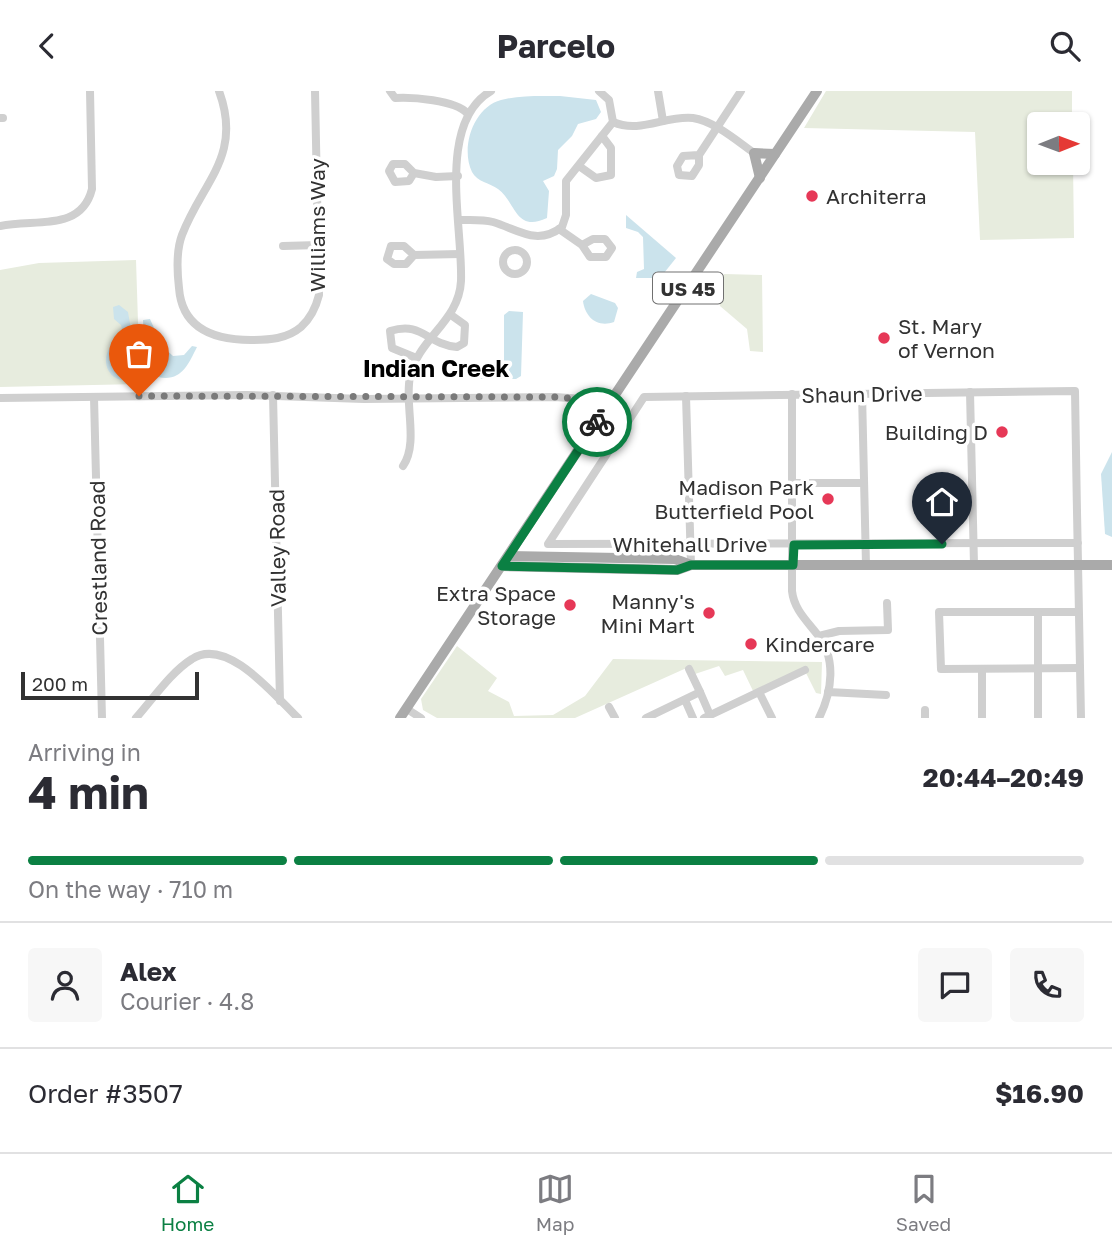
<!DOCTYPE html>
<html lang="en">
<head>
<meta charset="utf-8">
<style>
  :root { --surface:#fff; --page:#f7f7f7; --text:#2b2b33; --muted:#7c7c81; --line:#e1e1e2; --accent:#0b8043 }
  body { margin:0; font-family:"Golos Text",sans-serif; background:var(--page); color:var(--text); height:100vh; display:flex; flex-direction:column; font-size:26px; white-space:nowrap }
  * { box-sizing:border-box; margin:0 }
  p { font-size:23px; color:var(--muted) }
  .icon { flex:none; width:38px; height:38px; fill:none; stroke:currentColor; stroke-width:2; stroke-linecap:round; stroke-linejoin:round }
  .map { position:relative; height:627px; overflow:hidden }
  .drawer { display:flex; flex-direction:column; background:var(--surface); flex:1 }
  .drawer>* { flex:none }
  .needle { width:46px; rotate:89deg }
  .tools { position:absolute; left:1027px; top:21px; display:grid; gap:14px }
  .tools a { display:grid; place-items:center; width:63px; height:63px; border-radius:7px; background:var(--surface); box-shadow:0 2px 5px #0004; font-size:35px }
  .scale { position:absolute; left:21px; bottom:18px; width:178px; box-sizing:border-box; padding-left:7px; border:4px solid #323232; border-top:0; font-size:19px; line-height:24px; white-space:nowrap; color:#323232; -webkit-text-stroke:5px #fff; paint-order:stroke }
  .pin { position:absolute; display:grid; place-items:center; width:60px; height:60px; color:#fff; margin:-72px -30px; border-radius:50% 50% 50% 0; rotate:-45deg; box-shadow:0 0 7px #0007 }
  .pin .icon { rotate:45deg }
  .courier { position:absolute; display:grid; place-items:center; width:70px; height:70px; margin:-35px; border:5px solid #0b8043; border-radius:50%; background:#fff; color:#222; box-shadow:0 2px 9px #0007 }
  .head em { font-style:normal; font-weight:700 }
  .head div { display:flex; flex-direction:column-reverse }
  .head { display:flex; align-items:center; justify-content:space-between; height:119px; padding:0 28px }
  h1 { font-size:46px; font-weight:700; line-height:52px }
  .bar { display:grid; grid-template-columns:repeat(4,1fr); gap:10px 7px; align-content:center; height:84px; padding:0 28px }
  .bar i { height:9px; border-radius:5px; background:var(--line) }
  .bar .current { background:var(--accent) }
  .bar p { grid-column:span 4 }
  .line { display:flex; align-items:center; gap:18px; padding:0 28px; border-top:2px solid var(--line) }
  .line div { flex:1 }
  .round { display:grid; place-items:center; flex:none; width:74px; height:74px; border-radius:7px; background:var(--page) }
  header { display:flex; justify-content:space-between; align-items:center; height:91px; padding:0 28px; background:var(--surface); font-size:32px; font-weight:700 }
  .menu { display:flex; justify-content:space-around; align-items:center; height:98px; border-top:2px solid var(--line); background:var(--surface); font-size:19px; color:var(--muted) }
  .menu a { display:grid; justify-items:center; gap:4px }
  .menu .current { color:var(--accent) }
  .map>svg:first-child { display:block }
  .green { fill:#e7ecde }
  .water { fill:#cbe3ec }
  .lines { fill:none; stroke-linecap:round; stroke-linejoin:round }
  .minor { stroke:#cfcfcf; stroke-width:8 }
  .major { stroke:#aaa; stroke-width:10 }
  .done { stroke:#7a7a7a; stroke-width:7; stroke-dasharray:0 12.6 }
  .route { stroke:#0b8043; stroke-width:9 }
  .poi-dot { fill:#e63857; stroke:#fff; stroke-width:2.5 }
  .labels { text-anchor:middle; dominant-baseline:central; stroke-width:7; stroke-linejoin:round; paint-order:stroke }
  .shield { fill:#fff; stroke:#707070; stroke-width:2 }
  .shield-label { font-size:19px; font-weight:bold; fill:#323232 }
  .poi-label { font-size:21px; fill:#323232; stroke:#fff; text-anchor:end }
  .street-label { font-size:21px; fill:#323232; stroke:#fff }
  .quarter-label { font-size:24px; font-weight:bold; fill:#000; stroke:#fff }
</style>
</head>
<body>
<header><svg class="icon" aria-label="back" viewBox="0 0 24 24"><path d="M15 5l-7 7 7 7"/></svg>Parcelo<svg class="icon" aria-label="search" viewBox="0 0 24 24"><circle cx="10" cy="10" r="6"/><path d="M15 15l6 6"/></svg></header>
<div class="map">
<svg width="1112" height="627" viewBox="0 0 1112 627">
  <rect width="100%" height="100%" fill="#fff"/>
  <!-- green -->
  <g class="green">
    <path d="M826,0H1072V33H1040V72H1073L1074,147L980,149L975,41L804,37Z"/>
    <path d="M136,169L140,293L0,296V179L39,172Z"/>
    <path d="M724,183L762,184L763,261L750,260L747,238L720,215L717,200Z"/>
    <path d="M457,555L497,587L488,600L509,611L514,625L553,624L585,605L613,568L822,571L821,603L816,602L806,582L754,602L743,579L725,585L719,575L695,583L691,575L575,627H437L423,619L421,608Z"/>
  </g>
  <!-- water -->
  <g class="water">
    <path d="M560,5L596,9L601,21L596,28L578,33L572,45L558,59L557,78L554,85L543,90L549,100L547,127C515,142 516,111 498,98C490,92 477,91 472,81C460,56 474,16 501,9C519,4 541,5 560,5Z"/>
    <path d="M626,124L676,167L660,187H636L637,181L644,178L643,146L638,141L626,137Z"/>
    <path d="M591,203L615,212L618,217L614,231C597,237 585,226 583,210Z"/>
    <path d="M119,214L128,221L133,250H144L143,229L150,228L162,255L173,265L184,264L192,255L197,256C188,274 181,291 158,286L147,259L140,255L133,258L126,289C108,290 100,269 111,255C116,250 120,249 123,242L121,234L114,228L113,216Z"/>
    <path d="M509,220L523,221L521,285L516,288H479L504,280V224Z"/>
    <path d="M1112,361V446L1105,443L1101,383Z"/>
  </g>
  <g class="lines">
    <!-- minor -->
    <g class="minor">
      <path d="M219,0C243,65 202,91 182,144C176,160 177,180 179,197C182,238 215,249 251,249C269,249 287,248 301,236C311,227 316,216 319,204L315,0"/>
      <path d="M390,0L395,7C412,6 455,9 467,22"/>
      <path d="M658,0L663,30"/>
      <path d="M0,27H3"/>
      <path d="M613,31C640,43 666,24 693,27C714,30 737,50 754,62"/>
      <path d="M699,64L683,65L677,75L679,84L692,85L699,74V64L741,0"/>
      <path d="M579,75L596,87L611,84V57L602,45"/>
      <path d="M414,82L409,90L395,91L389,80L393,73H405L414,82L436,86L458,85"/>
      <path d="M459,129C470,129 482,128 493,131C519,139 537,155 562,136L566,124V90L613,31L609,9L599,0"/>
      <path d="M0,135C33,127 81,142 92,98L90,0"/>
      <path d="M559,138L582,154L590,166H606L612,157L605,148H593L582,154"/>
      <path d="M283,155L319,154"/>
      <circle cx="515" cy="171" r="12"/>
      <path d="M414,164L406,173H394L387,168L391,155H404L414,164L460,163"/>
      <path d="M414,266L392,257L390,240C423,230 426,253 457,256L464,252L465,234L451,224"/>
      <path d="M970,301L974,474"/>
      <path d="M862,302L866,474"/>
      <path d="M792,303V500C794,518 806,529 817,543C837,567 832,601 819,627"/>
      <path d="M273,304L280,610"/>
      <path d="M686,305L691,474"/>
      <path d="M94,306L102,627"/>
      <path d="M0,307L247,304L364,308L555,306L611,310"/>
      <path d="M403,375C419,352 404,312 410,286C418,247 459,231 461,190C463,135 436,32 491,0"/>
      <path d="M794,392H864"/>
      <path d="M1078,452L548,453L644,306L1075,300C1077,409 1078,518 1081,627"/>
      <path d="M1078,521H939L941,578L1080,577"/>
      <path d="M819,545L839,540L888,539L887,512"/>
      <path d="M700,601L710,624"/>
      <path d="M759,601L772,627"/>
      <path d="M828,601L886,604"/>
      <path d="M685,609L693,627"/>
      <path d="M609,616L615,627"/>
      <path d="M407,618L421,627"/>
      <path d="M925,619V627"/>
      <path d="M136,627C153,608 171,581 192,568C227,545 275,605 298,627"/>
      <path d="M646,627L700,601L689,578"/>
      <path d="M704,627L805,579"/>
      <path d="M982,627V578"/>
      <path d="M1038,627V521"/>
    </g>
    <!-- major -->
    <g class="major">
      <path d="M760,87L754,62L775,63"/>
      <path d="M509,465L675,468L691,474"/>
      <path d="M502,475L677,479L691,474H1112"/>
      <path d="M400,627L817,0"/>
    </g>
  </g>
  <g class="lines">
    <!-- done -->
    <path class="done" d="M139,305L555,306L611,310L597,331"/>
    <!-- route -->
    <path class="route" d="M597,331L502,475L677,479L691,474H793L794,454L942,453"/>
  </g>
  <!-- markers -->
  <g class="poi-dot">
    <circle cx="812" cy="105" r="7"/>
    <circle cx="884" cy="247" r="7"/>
    <circle cx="1002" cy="341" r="7"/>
    <circle cx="828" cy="408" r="7"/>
    <circle cx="570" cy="514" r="7"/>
    <circle cx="709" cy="522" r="7"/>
    <circle cx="751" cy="553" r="7"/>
  </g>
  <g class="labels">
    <!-- shield labels -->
    <rect class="shield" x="653" y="181.5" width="70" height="31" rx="5"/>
    <g class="shield-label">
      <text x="688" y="197">US 45</text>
    </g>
    <!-- poi labels -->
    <g class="poi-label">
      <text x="826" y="105" text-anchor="start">Architerra</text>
      <text x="898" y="235" text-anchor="start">St. Mary<tspan x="898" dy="24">of Vernon</tspan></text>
      <text x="988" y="341">Building D</text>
      <text x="814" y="396">Madison Park<tspan x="814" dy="24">Butterfield Pool</tspan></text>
      <text x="556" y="502">Extra Space<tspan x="556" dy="24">Storage</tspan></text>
      <text x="695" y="510">Manny's<tspan x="695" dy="24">Mini Mart</tspan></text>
      <text x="765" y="553" text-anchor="start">Kindercare</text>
    </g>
    <!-- street labels -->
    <g class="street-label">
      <text transform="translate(317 134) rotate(-90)">Williams Way</text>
      <text transform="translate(862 303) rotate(-1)">Shaun Drive</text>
      <text x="690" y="453">Whitehall Drive</text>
      <text transform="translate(277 457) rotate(-91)">Valley Road</text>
      <text transform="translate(98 467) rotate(-91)">Crestland Road</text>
    </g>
    <!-- quarter labels -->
    <g class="quarter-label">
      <text x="436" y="276">Indian Creek</text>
    </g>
  </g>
</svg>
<div class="tools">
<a><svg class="needle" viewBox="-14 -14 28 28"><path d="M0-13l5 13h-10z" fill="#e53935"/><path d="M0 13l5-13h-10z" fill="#7c7c81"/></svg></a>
</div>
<div class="scale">200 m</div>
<div class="pin" style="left:139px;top:305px;background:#ea580c"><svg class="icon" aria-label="bag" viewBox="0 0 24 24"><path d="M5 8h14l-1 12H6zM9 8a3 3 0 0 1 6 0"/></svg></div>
<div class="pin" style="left:942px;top:453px;background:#1f2937"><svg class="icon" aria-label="home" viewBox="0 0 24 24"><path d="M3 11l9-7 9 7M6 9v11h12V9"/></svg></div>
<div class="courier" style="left:597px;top:331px"><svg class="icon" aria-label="bike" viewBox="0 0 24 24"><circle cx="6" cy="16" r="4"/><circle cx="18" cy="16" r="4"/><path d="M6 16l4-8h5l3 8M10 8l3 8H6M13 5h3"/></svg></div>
</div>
<section class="drawer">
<div class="head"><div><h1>4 min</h1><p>Arriving in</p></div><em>20:44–20:49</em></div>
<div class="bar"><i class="current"></i><i class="current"></i><i class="current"></i><i></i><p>On the way · 710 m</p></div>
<div class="line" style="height:126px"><a class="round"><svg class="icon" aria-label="person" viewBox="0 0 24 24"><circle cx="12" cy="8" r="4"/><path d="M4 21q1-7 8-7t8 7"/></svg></a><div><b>Alex</b><p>Courier · 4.8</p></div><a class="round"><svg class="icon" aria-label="chat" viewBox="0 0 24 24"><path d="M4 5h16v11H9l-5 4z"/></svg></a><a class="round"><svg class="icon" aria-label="phone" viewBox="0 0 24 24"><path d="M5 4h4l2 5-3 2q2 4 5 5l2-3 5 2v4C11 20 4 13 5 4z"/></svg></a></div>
<div class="line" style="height:91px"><div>Order #3507</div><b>$16.90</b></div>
</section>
<nav class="menu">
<a class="current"><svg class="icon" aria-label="home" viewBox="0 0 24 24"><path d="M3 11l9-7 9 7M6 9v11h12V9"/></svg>Home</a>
<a><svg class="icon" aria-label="map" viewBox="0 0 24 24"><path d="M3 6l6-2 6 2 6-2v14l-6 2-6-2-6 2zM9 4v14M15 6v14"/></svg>Map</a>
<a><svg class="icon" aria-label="saved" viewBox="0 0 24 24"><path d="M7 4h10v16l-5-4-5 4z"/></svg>Saved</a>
</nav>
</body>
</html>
